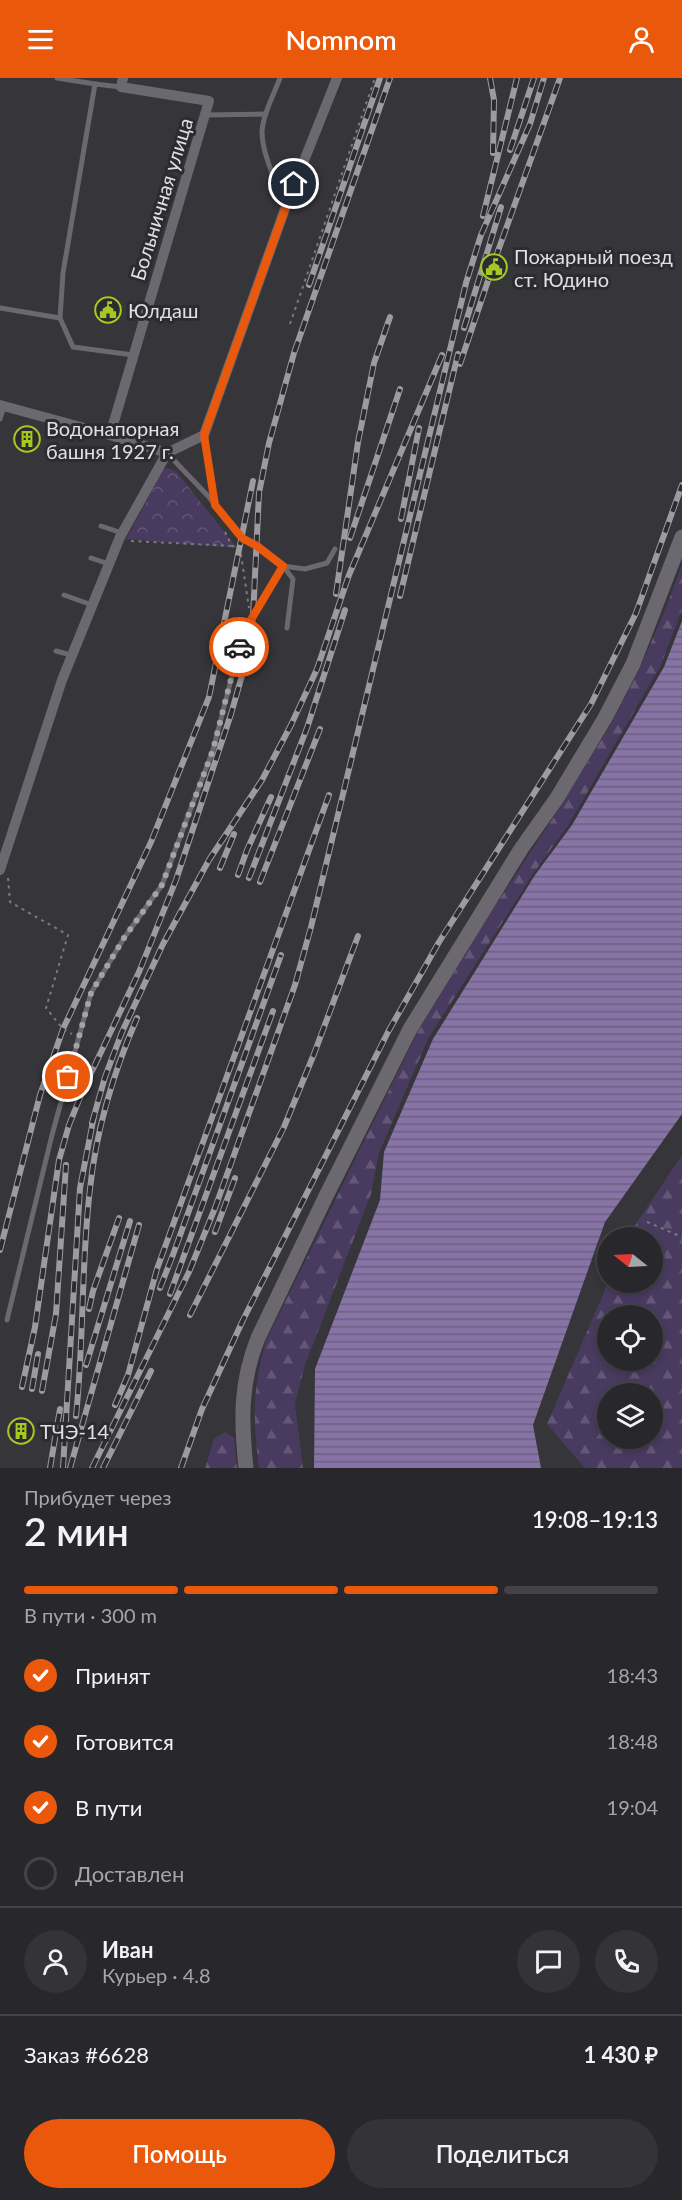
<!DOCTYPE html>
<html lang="ru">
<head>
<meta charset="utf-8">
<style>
  :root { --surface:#28282c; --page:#343438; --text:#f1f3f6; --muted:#a5a6a9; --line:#444448; --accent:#ea580c }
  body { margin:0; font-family:Lato,sans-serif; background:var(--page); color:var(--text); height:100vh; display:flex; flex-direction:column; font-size:22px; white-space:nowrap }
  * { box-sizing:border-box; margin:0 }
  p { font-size:20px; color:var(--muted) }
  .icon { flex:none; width:33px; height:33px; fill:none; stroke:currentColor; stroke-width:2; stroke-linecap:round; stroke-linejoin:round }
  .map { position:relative; height:1390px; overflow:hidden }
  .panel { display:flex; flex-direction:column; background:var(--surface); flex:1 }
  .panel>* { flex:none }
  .needle { width:39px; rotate:288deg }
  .tools { position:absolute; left:597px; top:1149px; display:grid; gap:12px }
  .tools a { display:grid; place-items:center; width:66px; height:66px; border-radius:50%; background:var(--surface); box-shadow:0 3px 9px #0003,0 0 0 2px var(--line); font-size:30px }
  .pin { position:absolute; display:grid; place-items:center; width:51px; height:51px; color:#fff; margin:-26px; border:3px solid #fff; border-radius:50%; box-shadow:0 2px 6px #0007 }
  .courier { position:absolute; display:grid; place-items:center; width:60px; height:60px; margin:-30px; border:4px solid #ea580c; border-radius:50%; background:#fff; color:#222; box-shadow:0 2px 8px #0007 }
  .headline em { font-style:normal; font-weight:600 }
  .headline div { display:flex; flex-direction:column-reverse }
  .headline { display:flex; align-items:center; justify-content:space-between; height:102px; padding:0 24px }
  h1 { font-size:39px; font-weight:600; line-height:45px }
  .bar { display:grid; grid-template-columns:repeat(4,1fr); gap:9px 6px; align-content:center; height:72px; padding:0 24px }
  .bar i { height:8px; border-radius:4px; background:var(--line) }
  .bar .current { background:var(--accent) }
  .bar p { grid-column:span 4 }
  .line { display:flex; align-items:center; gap:15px; padding:0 24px; border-top:2px solid var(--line) }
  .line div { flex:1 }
  .round { display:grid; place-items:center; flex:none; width:63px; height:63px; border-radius:32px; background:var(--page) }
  ol { padding:0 24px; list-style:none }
  li { display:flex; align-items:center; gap:18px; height:66px }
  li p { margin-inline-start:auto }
  li .icon { padding:6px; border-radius:50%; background:var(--accent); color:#fff; stroke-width:4 }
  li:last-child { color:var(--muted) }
  li i { width:33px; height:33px; border:3px solid var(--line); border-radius:50% }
  .cta { display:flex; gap:12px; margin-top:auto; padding:12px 24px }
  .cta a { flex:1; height:69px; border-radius:36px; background:var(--accent); color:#fff; font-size:24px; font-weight:600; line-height:69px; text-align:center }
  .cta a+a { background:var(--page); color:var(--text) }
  header { display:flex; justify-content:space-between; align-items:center; height:78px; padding:0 24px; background:var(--accent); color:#fff; font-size:27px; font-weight:600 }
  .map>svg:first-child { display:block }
  .forest { fill:url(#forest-firs); fill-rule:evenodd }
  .park { fill:url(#park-crowns) }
  .water { fill:url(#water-rules) }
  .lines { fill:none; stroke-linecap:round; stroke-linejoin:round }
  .path { stroke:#7b7a7e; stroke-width:2; stroke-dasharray:3 4.5; stroke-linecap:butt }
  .lane { stroke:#6b696f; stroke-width:5 }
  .street { stroke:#6b696f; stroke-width:10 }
  .secondary { stroke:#6b696f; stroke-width:15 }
  .rail-casing { stroke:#9c9b9f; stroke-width:6 }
  .rail { stroke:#2c2b30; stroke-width:4; stroke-dasharray:11; stroke-linecap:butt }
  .done { stroke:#a4a4a7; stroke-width:6; stroke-dasharray:0 10.8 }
  .route { stroke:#ea580c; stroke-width:8 }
  .labels { text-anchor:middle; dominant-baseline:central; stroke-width:6; stroke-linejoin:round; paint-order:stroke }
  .street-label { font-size:20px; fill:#e0dfe2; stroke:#2c2b30 }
  .poi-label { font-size:20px; fill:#e0dfe2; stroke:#2c2b30; text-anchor:start }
</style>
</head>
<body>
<header><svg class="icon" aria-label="menu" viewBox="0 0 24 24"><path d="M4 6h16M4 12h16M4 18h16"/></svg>Nomnom<svg class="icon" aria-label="person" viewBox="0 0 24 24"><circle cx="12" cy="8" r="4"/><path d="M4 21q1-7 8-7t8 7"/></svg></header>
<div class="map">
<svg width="682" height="1390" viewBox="0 0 682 1390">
  <defs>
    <pattern id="forest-firs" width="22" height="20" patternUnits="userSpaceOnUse" patternTransform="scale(1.5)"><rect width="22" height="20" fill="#493a60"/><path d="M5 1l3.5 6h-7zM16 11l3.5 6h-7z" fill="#635676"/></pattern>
    <pattern id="park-crowns" width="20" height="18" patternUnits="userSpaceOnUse" patternTransform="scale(1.5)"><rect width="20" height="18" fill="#493a60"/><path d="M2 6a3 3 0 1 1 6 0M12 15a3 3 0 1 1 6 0" fill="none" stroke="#635676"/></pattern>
    <pattern id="water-rules" width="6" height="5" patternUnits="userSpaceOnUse" patternTransform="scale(1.5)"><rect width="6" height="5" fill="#8773a6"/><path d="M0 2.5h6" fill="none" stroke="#6c607f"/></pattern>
  </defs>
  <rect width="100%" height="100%" fill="#36353a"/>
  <!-- forest -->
  <g class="forest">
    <path d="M682,487V532L661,587L569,746L533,796L428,961L379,1075L371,1116L305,1287L295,1325L303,1390H259C253,1342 252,1310 266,1263L417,955L485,843L559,731L611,646L640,590L667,527Z"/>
    <path d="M682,1077V1390H585L547,1346L608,1205L652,1204V1160L627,1159ZM608,1238H652V1282H608ZM608,1316H652V1360H608Z"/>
    <path d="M225,1354L234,1360L237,1390H205L214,1361Z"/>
  </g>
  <!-- park -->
  <path class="park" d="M168,390L176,393L237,470L126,461L164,391Z"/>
  <!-- water -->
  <path class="water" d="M682,543V1036L605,1144L533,1347L541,1390H314L315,1291L380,1122L384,1074L433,961L535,797L572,747L664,589Z"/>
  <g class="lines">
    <!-- path -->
    <g class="path">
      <path d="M290,246L375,0"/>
      <path d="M225,454L232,468L240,470L249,530"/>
      <path d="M131,463L232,468"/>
      <path d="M8,800L10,824L68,857L46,930L63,951L72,956"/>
      <path d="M647,1144L682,1159"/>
    </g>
    <!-- lane -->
    <g class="lane">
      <path d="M57,0L95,6"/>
      <path d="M280,0C274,16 263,36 262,54C262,76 277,107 285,126"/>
      <path d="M121,9L95,6L63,195L60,240L73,269L133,277"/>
      <path d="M205,37L266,36"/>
      <path d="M0,230L60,240"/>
      <path d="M0,341L4,328"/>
      <path d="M205,358L215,426"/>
      <path d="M167,375L208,418L242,460L257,468L283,488L293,501L287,550"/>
      <path d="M101,448L122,455"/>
      <path d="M91,480L109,486"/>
      <path d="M283,488L305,491L327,485L335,471"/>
      <path d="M64,517L92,527"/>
      <path d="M56,573L71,577"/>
      <path d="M7,1242L52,1057L91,915L124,860L162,807L213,672L243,555L283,488"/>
    </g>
    <!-- street -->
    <g class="street">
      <path d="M0,327L110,357L167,375"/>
      <path d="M110,357L209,23L121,9L123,0"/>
      <path d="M0,792L62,602L120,459L167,375L204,357L286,128L337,0"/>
    </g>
    <!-- secondary -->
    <path class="secondary" d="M246,1390C241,1342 240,1305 258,1260L326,1118L410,951L521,771L557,720L605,640L633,586L682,459"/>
    <!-- rail casing -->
    <g class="rail-casing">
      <g id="rail">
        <path d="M490,0L494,22L493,75"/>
        <path d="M510,72L534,0"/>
        <path d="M483,138L517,0"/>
        <path d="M309,207L380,0"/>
        <path d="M464,250L501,129"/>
        <path d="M460,286L498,173L560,0"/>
        <path d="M401,441L419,350"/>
        <path d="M350,460L400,311"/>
        <path d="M336,516L358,364L374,285L390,239"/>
        <path d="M400,518L458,276"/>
        <path d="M220,790L234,756"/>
        <path d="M238,797L247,772L271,719"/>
        <path d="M249,800L307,650L345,532"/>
        <path d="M260,804L320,651"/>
        <path d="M92,1045L105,999L122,954L163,866L209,782L262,702L291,647L317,591L349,497L442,277"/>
        <path d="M215,1154L235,1100"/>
        <path d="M0,1172L40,1017L63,951L151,764L209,619L253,403"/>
        <path d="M160,1210L174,1174L281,877"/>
        <path d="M170,1216L273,933"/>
        <path d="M89,1231L93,1213L119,1140"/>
        <path d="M190,1237L284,1049L314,976L358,858"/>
        <path d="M86,1287L130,1143"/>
        <path d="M22,1309L35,1249L59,1082L69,1047L83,1012L139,894L176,802L231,636L245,587L253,539L259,415L269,365L294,275L390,0"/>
        <path d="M32,1311L38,1276"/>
        <path d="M42,1313L56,1236L66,1087"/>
        <path d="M115,1327L128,1297L157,1191L329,717"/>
        <path d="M76,1338C84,1262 81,1186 90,1111C96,1053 114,993 137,940"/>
        <path d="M50,1390L60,1331"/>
        <path d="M63,1390L80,1110L94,1038"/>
        <path d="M70,1390L139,1147"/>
        <path d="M92,1390L189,1194L215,1130L295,907L311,849L466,205L481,157L530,46L544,0"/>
        <path d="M103,1390L151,1293"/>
        <path d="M181,1390L202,1331L243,1242L388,954L439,864L591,626L636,535L682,407"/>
      </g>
    </g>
    <!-- rail -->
    <use href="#rail" class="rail"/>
  </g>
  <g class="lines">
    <!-- done -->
    <path class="done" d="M68,999L91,915L124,860L162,807L213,672L239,569"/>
    <!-- route -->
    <path class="route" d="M239,569L243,555L283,488L257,468L242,460L215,427L204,357L294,106"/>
  </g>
  <!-- icons -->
  <defs>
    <g id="civic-ring" transform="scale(1.35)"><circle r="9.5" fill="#2c2b30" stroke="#a5c823" stroke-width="1.5"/><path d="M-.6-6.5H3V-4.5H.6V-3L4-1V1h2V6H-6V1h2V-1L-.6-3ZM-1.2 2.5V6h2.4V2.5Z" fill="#a5c823"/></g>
    <g id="building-ring" transform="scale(1.35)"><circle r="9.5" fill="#2c2b30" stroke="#a5c823" stroke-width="1.5"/><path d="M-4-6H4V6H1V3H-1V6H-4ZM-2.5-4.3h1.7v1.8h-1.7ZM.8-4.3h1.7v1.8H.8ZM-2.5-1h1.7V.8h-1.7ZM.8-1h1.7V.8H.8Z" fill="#a5c823"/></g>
  </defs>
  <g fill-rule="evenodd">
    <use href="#civic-ring" x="494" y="189"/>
    <use href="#civic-ring" x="108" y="232"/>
    <use href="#building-ring" x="27" y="361"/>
    <use href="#building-ring" x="21" y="1353"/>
  </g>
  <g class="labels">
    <!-- street labels -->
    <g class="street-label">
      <text transform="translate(161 121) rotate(-73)">Больничная улица</text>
    </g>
    <!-- poi labels -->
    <g class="poi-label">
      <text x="514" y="178">Пожарный поезд<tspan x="514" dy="23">ст. Юдино</tspan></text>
      <text x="128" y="232">Юлдаш</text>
      <text x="46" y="350">Водонапорная<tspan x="46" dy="23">башня 1927 г.</tspan></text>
      <text x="40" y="1353">ТЧЭ-14</text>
    </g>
  </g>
</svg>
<div class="tools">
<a><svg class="needle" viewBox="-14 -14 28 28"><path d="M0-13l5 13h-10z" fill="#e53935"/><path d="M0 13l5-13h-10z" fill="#a5a6a9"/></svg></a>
<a><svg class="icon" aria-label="locate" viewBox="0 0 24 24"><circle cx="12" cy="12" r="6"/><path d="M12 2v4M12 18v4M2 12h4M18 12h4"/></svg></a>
<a><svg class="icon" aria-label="layers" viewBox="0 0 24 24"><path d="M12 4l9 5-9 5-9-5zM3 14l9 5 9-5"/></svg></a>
</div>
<div class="pin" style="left:68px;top:999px;background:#ea580c"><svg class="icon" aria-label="bag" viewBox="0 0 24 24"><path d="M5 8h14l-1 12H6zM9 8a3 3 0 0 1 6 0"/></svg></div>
<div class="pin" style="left:294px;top:106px;background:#1f2937"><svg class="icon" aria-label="home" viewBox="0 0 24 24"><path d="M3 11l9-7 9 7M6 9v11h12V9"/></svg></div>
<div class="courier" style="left:239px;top:569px"><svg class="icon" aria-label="car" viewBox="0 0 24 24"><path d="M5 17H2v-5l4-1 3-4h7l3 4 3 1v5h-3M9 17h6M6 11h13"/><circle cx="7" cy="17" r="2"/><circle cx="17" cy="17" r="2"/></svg></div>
</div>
<section class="panel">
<div class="headline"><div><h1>2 мин</h1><p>Прибудет через</p></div><em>19:08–19:13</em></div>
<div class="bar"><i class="current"></i><i class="current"></i><i class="current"></i><i></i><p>В пути · 300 m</p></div>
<ol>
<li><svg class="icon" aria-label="check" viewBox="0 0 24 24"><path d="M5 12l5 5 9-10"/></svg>Принят<p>18:43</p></li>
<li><svg class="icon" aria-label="check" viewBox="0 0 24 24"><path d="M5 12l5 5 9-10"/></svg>Готовится<p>18:48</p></li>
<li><svg class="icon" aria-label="check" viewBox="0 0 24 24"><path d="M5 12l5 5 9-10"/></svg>В пути<p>19:04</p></li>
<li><i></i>Доставлен</li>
</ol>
<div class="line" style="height:108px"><a class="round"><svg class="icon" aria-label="person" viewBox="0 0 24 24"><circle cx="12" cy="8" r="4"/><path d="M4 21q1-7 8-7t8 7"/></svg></a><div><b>Иван</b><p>Курьер · 4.8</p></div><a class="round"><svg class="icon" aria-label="chat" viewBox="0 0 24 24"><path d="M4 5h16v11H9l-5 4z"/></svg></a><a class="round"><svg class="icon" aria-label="phone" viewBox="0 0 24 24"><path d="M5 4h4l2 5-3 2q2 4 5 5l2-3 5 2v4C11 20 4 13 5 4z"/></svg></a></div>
<div class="line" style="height:78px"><div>Заказ #6628</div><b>1 430 ₽</b></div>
<div class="cta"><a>Помощь</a><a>Поделиться</a></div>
</section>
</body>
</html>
